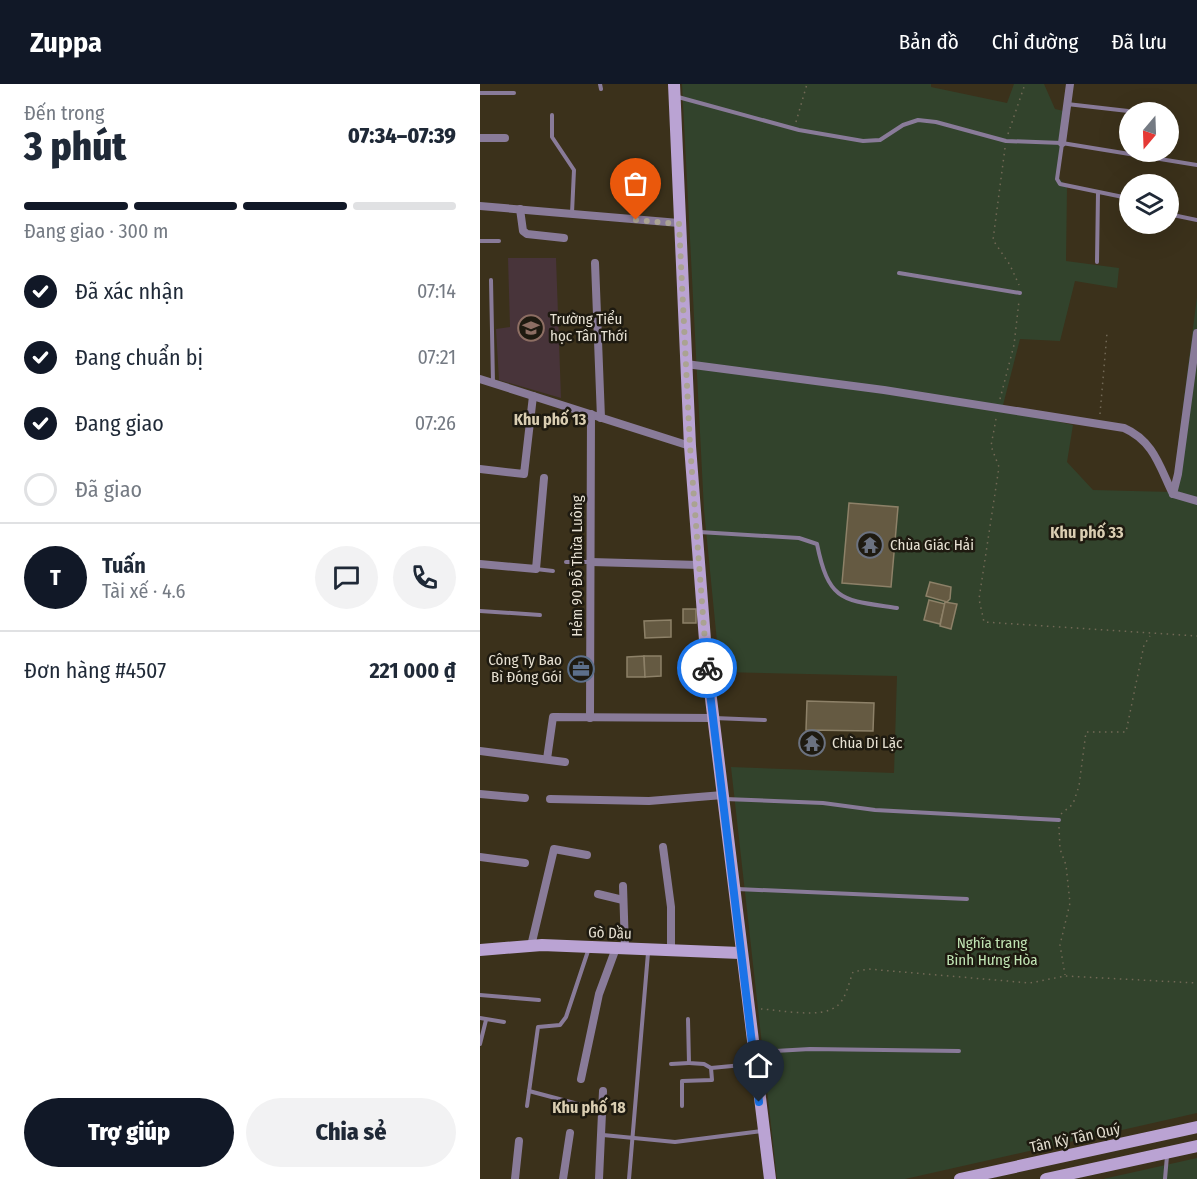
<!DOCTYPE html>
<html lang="vi">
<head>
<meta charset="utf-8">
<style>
  :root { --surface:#fff; --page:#f2f2f3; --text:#1f2937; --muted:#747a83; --line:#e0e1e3; --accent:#111827 }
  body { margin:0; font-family:"Fira Sans Condensed",sans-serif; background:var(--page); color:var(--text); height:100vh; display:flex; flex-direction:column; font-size:22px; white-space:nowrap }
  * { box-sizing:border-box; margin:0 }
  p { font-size:20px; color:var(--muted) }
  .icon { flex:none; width:33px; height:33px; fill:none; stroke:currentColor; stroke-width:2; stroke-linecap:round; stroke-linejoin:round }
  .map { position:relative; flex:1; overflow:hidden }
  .sheet { display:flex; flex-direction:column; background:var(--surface); width:480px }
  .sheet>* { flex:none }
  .needle { width:39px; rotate:199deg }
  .fabs { position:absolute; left:639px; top:18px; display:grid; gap:12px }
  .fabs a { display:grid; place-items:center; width:60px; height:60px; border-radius:50%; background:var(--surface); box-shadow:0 6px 24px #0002; font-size:30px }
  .pin { position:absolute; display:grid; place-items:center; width:51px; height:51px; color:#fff; margin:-62px -26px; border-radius:50% 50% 50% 0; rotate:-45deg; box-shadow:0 0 6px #0007 }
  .pin .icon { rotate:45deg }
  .courier { position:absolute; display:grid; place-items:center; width:60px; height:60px; margin:-30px; border:4px solid #1a73e8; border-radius:50%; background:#fff; color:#222; box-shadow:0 2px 8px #0007 }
  .head em { font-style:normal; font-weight:800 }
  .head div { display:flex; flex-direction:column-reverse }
  .head { display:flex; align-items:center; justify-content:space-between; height:102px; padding:0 24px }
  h1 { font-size:39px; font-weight:800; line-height:45px }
  .bar { display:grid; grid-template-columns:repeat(4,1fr); gap:9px 6px; align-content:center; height:72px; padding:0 24px }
  .bar i { height:8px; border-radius:4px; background:var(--line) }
  .bar .on { background:var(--accent) }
  .bar p { grid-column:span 4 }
  .line { display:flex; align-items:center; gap:15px; padding:0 24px; border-top:2px solid var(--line) }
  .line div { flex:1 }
  .round { display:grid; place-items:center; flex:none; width:63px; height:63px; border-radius:32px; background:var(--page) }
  ol { padding:0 24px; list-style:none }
  li { display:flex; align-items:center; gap:18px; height:66px }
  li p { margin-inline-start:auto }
  li .icon { padding:6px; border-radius:50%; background:var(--accent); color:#fff; stroke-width:4 }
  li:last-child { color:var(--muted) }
  li i { width:33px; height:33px; border:3px solid var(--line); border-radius:50% }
  .cta { display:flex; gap:12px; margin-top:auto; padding:12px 24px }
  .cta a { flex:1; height:69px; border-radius:36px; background:var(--accent); color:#fff; font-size:24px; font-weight:800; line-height:69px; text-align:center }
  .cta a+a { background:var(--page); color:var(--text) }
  header { display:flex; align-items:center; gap:36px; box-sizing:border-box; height:84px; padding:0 30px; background:var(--accent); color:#fff }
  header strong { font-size:28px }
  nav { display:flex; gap:33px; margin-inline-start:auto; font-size:21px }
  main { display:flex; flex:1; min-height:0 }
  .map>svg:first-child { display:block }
  .education { fill:#48343a }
  .green { fill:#32432c }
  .building { fill:#655a42; stroke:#8d8168; stroke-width:1.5 }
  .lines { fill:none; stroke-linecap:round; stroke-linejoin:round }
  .path { stroke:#726956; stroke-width:1.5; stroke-dasharray:1.5 4.5; stroke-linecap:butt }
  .lane { stroke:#897b99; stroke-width:4 }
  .street { stroke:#897b99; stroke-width:8 }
  .secondary { stroke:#baa3d3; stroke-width:12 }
  .done { stroke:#aaa392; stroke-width:6; stroke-dasharray:0 10.8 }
  .route { stroke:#1a73e8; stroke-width:8 }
  .labels { text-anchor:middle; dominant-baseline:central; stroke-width:5; stroke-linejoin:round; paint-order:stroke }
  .poi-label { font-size:15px; fill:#e6e0d2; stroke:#1e1a10; text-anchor:start }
  .street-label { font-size:15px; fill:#e6e0d2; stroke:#1e1a10 }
  .park-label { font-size:15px; fill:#c0e4b3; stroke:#1e1a10 }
  .neighbourhood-label { font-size:16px; font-weight:bold; fill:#daceb2; stroke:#1e1a10 }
</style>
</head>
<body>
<header>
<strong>Zuppa</strong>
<nav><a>Bản đồ</a><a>Chỉ đường</a><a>Đã lưu</a></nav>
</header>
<main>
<section class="sheet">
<div class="head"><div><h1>3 phút</h1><p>Đến trong</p></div><em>07:34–07:39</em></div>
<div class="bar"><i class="on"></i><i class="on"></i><i class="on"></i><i></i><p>Đang giao · 300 m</p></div>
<ol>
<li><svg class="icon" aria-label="check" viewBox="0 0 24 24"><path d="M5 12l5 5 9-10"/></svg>Đã xác nhận<p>07:14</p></li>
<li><svg class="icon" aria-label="check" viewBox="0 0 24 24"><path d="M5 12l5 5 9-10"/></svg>Đang chuẩn bị<p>07:21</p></li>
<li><svg class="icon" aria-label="check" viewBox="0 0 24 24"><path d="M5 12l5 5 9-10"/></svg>Đang giao<p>07:26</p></li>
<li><i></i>Đã giao</li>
</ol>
<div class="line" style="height:108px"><b class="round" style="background:var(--accent);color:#fff">T</b><div><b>Tuấn</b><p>Tài xế · 4.6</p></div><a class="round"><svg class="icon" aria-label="chat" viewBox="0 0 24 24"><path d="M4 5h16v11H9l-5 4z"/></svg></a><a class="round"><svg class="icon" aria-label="phone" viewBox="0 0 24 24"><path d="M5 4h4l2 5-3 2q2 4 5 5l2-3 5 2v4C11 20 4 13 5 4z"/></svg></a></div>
<div class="line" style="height:78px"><div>Đơn hàng #4507</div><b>221 000 ₫</b></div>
<div class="cta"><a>Trợ giúp</a><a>Chia sẻ</a></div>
</section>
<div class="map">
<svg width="717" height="1095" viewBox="0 0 717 1095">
  <rect width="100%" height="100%" fill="#3b311b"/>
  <!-- education -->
  <path class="education" d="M28,174H76L81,314L19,296L16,245L30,243Z"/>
  <!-- green -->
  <g class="green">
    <path d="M202,0H451V3L527,19L534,0H564L575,25L584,27L579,94L587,103L586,177L639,184L637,204L595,197L580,257L540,255L522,325L593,341L587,378L613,406L692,408L717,213V1029L425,1095H297L251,683L414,689L417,592L240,588L224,426Z"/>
    <path d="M717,1074V1095H623Z"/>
  </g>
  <!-- building -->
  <g class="building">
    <path d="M369,419L418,423L411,503L362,499Z"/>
    <path d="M450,498L471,503L470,515L467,518L446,512Z"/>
    <path d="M449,516L465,520L460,540L444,536Z"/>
    <path d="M465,518L477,520L471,545L460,542Z"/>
    <rect x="203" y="525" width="13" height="14"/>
    <path d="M191,536V553L165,554L164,537Z"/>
    <path d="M164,572L165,593H147V573Z"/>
    <path d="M164,572H181V592L165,593Z"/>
    <path d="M327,617L394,619L393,647L326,646Z"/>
  </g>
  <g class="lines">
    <!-- path -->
    <g class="path">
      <path d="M316,38L327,0"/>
      <path d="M528,50L545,0"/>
      <path d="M525,64L513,156L530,181L539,201"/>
      <path d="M520,315L534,261L539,217"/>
      <path d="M620,330L627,249"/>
      <path d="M516,335L511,362L519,383L499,515L504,538L717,552"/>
      <path d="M581,730L593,720L599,702L606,648H646L664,561L670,552"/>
      <path d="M579,743L580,765L586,781L590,819L580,861L585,891"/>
      <path d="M281,925C301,926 341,935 357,922C366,915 369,898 373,888L388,885L550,899L585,892L717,899"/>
    </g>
    <!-- lane -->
    <g class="lane">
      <path d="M120,0L121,5"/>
      <path d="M0,9H34"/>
      <path d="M198,13L319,46L383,57L400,56L423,41L438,36L456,38L526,57L582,59L717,81"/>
      <path d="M587,20L648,27"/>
      <path d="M72,31V53L94,86L92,129"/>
      <path d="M582,60L577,95L580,100L643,113L650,122"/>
      <path d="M688,130L717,136"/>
      <path d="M0,157H19"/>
      <path d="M617,178L618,109"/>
      <path d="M419,189L540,209"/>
      <path d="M11,196L13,299"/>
      <path d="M219,448L319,454L337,460C349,519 363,516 417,524"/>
      <path d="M86,478H109"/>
      <path d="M56,485L73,487"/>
      <path d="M0,527L60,531"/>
      <path d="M234,634L285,636"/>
      <path d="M245,715L343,719L395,726L579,736"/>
      <path d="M257,805L487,815"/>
      <path d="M0,911L59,916"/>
      <path d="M0,934L24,938"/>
      <path d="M208,935L209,979L224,980L231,984L273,980"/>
      <path d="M0,960L6,936"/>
      <path d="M276,968L330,965L479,967"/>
      <path d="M191,980L209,979"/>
      <path d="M49,1007L98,1020"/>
      <path d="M47,1022L58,943L80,941L86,933L108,867"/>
      <path d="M202,1022V997L232,996L231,984"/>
      <path d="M123,1051L195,1058L282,1047"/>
      <path d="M149,1095L168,869"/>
      <path d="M685,1095L687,1072"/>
    </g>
    <!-- street -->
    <g class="street">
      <path d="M0,54H25"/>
      <path d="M582,59L590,0"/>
      <path d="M0,122L199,139"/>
      <path d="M40,125L43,147L47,150L84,154"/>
      <path d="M115,179L121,334"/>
      <path d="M206,280L404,306L644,344C674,357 680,384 693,410L717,417"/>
      <path d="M0,295L210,362"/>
      <path d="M0,385L44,390L53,312"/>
      <path d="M693,410L698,390L717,249"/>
      <path d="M111,478L219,481"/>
      <path d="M0,480L56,485L64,394"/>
      <path d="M110,634L111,330"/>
      <path d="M0,667L85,678"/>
      <path d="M67,675L73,633L233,634"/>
      <path d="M0,710L45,714"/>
      <path d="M70,715L169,717L243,711"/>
      <path d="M183,763L191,823V866"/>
      <path d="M0,773L45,779"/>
      <path d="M143,802L145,864"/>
      <path d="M118,810L143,816"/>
      <path d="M51,862L74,765L107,771"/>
      <path d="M101,995L119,910L136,864"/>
      <path d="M35,1095L39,1057"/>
      <path d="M83,1095L90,1049"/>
      <path d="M119,1095L123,1007"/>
    </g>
    <!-- secondary -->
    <g class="secondary">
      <path d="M194,0L210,362L227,582L290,1095"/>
      <path d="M0,866L62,861L260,869"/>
      <path d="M480,1095L717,1043"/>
      <path d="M566,1095L717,1062"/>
    </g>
  </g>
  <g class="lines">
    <!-- done -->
    <path class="done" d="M156,136L199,140L210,362L227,584"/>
    <!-- route -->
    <path class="route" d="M227,584L279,1018"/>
  </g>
  <!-- icons -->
  <defs>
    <g id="school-ring" transform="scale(1.35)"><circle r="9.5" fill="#1e1a10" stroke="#8d6e63" stroke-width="1.5"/><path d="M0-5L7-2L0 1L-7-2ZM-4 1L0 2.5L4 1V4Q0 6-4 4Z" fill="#8d6e63"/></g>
    <g id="temple-ring" transform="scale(1.35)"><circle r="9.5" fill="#1e1a10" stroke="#6b7280" stroke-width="1.5"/><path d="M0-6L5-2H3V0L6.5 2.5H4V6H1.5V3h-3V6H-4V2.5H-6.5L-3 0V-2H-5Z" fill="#6b7280"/></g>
    <g id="office-ring" transform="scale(1.35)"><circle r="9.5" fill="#1e1a10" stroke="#5c6f8a" stroke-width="1.5"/><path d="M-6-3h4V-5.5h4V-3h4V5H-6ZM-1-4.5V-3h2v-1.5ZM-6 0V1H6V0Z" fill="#5c6f8a"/></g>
  </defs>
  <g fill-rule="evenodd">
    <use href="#school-ring" x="51" y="244"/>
    <use href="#temple-ring" x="390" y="461"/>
    <use href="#office-ring" x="101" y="585"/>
    <use href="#temple-ring" x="332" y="659"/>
  </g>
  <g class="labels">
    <!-- poi labels -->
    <g class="poi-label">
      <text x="70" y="235">Trường Tiểu<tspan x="70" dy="17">học Tân Thới</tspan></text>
      <text x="410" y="461">Chùa Giác Hải</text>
      <text x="82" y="576" text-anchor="end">Công Ty Bao<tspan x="82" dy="17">Bì Đóng Gói</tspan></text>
      <text x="352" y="659">Chùa Di Lặc</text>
    </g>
    <!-- street labels -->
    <g class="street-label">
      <text transform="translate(97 482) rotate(-90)">Hẻm 90 Đỗ Thừa Luông</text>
      <text transform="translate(130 849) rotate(2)">Gò Dầu</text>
      <text transform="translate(595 1054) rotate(-12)">Tân Kỳ Tân Quý</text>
    </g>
    <!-- park labels -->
    <g class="park-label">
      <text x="512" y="859">Nghĩa trang<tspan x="512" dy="17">Bình Hưng Hòa</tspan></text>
    </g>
    <!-- neighbourhood labels -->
    <g class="neighbourhood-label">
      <text x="70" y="335">Khu phố 13</text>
      <text x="607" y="448">Khu phố 33</text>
      <text x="109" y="1023">Khu phố 18</text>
    </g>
  </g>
</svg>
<div class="fabs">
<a><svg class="needle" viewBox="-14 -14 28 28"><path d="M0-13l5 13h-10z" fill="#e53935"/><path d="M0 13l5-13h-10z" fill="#747a83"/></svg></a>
<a><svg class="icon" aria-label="layers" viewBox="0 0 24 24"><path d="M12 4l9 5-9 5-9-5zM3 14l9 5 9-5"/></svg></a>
</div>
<div class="pin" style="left:156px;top:136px;background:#ea580c"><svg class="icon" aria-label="bag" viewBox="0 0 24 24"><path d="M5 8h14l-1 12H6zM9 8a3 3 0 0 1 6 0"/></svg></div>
<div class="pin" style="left:279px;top:1018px;background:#1f2937"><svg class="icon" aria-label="home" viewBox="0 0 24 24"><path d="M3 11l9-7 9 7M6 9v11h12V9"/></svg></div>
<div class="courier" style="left:227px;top:584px"><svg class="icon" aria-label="bike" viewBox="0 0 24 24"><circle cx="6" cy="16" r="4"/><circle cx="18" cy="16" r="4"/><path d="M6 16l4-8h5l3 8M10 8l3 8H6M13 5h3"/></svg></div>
</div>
</main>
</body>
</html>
